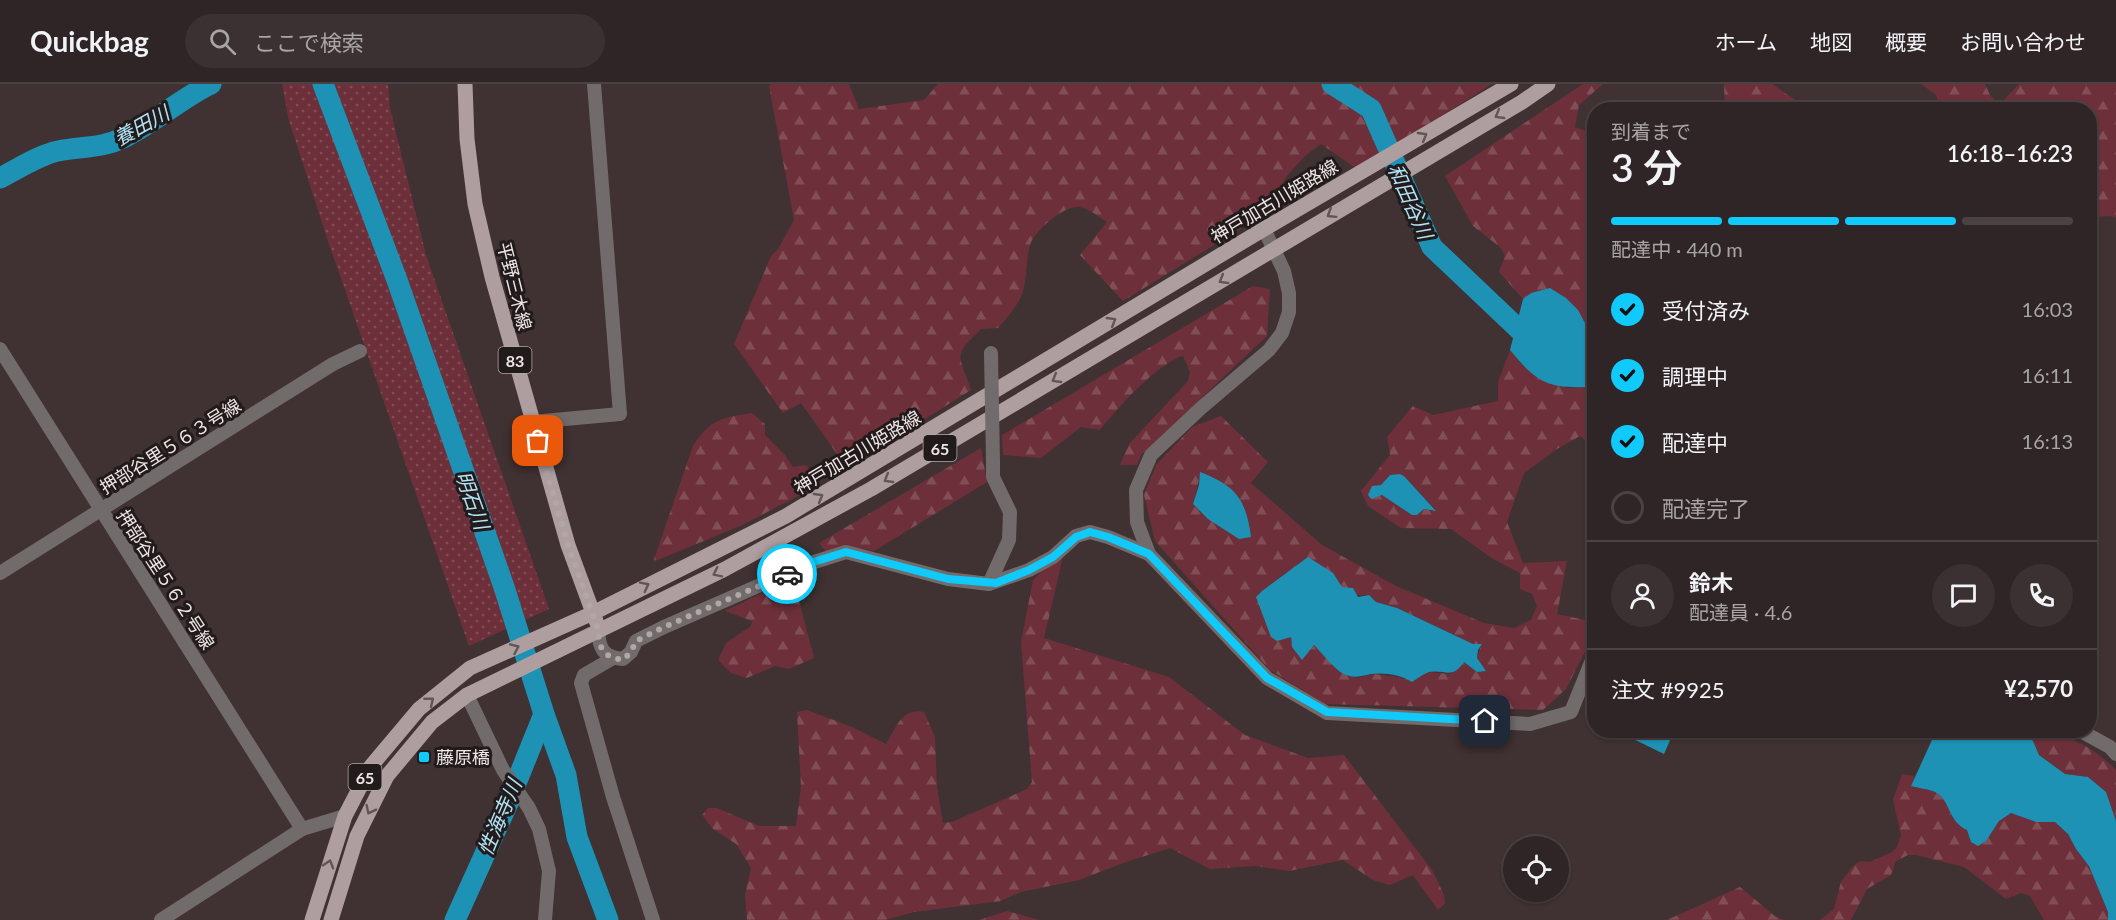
<!DOCTYPE html>
<html lang="ja">
<head>
<meta charset="utf-8">
<style>
  :root { --surface:#302526; --page:#3c3132; --text:#f1f3f6; --muted:#a8a5a7; --line:#4b4243; --accent:#0fcafa }
  body { margin:0; font-family:Lato,"Noto Sans JP",sans-serif; background:var(--page); color:var(--text); height:100vh; display:flex; flex-direction:column; font-size:22px; white-space:nowrap }
  * { box-sizing:border-box; margin:0 }
  p { font-size:20px; color:var(--muted) }
  .icon { flex:none; width:33px; height:33px; fill:none; stroke:currentColor; stroke-width:2; stroke-linecap:round; stroke-linejoin:round }
  .map { position:relative; flex:1; overflow:hidden }
  .panel { position:absolute; left:1587px; top:18px; width:510px; height:636px; display:flex; flex-direction:column; background:var(--surface); border-radius:24px; box-shadow:0 2px 4px #0004,0 0 0 2px var(--line) }
  .panel>* { flex:none }
  .fabs { position:absolute; left:1503px; top:752px; display:grid; gap:12px }
  .fabs a { display:grid; place-items:center; width:66px; height:66px; border-radius:50%; background:var(--surface); box-shadow:0 2px 4px #0004,0 0 0 2px var(--line); font-size:30px }
  .pin { position:absolute; display:grid; place-items:center; width:51px; height:51px; color:#fff; margin:-26px; border-radius:12px; box-shadow:0 3px 9px #0006 }
  .courier { position:absolute; display:grid; place-items:center; width:60px; height:60px; margin:-30px; border:4px solid #0fcafa; border-radius:50%; background:#fff; color:#222; box-shadow:0 2px 8px #0007 }
  .summary em { font-style:normal; font-weight:600 }
  .summary div { display:flex; flex-direction:column-reverse }
  .summary { display:flex; align-items:center; justify-content:space-between; height:102px; padding:0 24px }
  h1 { font-size:39px; font-weight:600; line-height:45px }
  .bar { display:grid; grid-template-columns:repeat(4,1fr); gap:9px 6px; align-content:center; height:72px; padding:0 24px }
  .bar i { height:8px; border-radius:4px; background:var(--line) }
  .bar .on { background:var(--accent) }
  .bar p { grid-column:span 4 }
  .line { display:flex; align-items:center; gap:15px; padding:0 24px; border-top:2px solid var(--line) }
  .line div { flex:1 }
  .round { display:grid; place-items:center; flex:none; width:63px; height:63px; border-radius:32px; background:var(--page) }
  ol { padding:0 24px; list-style:none }
  li { display:flex; align-items:center; gap:18px; height:66px }
  li p { margin-inline-start:auto }
  li .icon { padding:6px; border-radius:50%; background:var(--accent); color:#111; stroke-width:4 }
  li:last-child { color:var(--muted) }
  li i { width:33px; height:33px; border:3px solid var(--line); border-radius:50% }
  header { display:flex; align-items:center; gap:36px; box-sizing:border-box; height:84px; padding:0 30px; background:var(--surface); border-bottom:2px solid var(--line) }
  header strong { font-size:28px }
  nav { display:flex; gap:33px; margin-inline-start:auto; font-size:21px }
  .search { width:420px; height:54px; background:var(--page); display:flex; align-items:center; gap:15px; box-sizing:border-box; padding:0 21px; border-radius:33px; color:var(--muted); font-size:22px }
  .map>svg:first-child { display:block }
  .grass { fill:url(#grass-dots) }
  .forest { fill:url(#forest-firs); fill-rule:evenodd }
  .water { fill:#1d92b4 }
  .lines { fill:none; stroke-linecap:round; stroke-linejoin:round }
  .river { stroke:#1d92b4; stroke-width:21 }
  .minor { stroke:#726b6b; stroke-width:14 }
  .major { stroke:#ae9ea0; stroke-width:15 }
  .minor-bridge { stroke:#726b6b; stroke-width:14 }
  .oneway { stroke:#615657 }
  .done { stroke:#b2a7a8; stroke-width:6; stroke-dasharray:0 10.8 }
  .route { stroke:#0fcafa; stroke-width:8 }
  .poi-dot { fill:#0fcafa; stroke:#221b1b; stroke-width:2 }
  .labels { text-anchor:middle; dominant-baseline:central; stroke-width:6; stroke-linejoin:round; paint-order:stroke }
  .shield { fill:#221b1b; stroke:#b2a9aa; stroke-width:1.5 }
  .shield-label { font-size:16px; font-weight:bold; fill:#f0e6e7 }
  .street-label { font-size:18px; fill:#f0e6e7; stroke:#221b1b }
  .poi-label { font-size:18px; fill:#f0e6e7; stroke:#221b1b; text-anchor:start }
  .water-label { font-size:20px; font-style:italic; fill:#b2e2f4; stroke:#221b1b }
</style>
</head>
<body>
<header>
<strong>Quickbag</strong>
<div class="search"><svg class="icon" aria-label="search" viewBox="0 0 24 24"><circle cx="10" cy="10" r="6"/><path d="M15 15l6 6"/></svg>ここで検索</div>
<nav><a>ホーム</a><a>地図</a><a>概要</a><a>お問い合わせ</a></nav>
</header>
<div class="map">
<svg width="2116" height="836" viewBox="0 0 2116 836">
  <defs>
    <pattern id="grass-dots" width="8" height="8" patternUnits="userSpaceOnUse" patternTransform="scale(1.5)"><rect width="8" height="8" fill="#6d303a"/><path d="M2 2h.1M6 6h.1" fill="none" stroke="#824e56" stroke-width="1.8" stroke-linecap="round"/></pattern>
    <pattern id="forest-firs" width="22" height="20" patternUnits="userSpaceOnUse" patternTransform="scale(1.5)"><rect width="22" height="20" fill="#6d303a"/><path d="M5 1l3.5 6h-7zM16 11l3.5 6h-7z" fill="#824e56"/></pattern>
  </defs>
  <rect width="100%" height="100%" fill="#403132"/>
  <!-- grass -->
  <path class="grass" d="M282,0H388L390,24L426,171L549,525L469,562L328,157L289,37Z"/>
  <!-- forest -->
  <g class="forest">
    <path d="M771,0H849L859,25L924,16L938,0H1492L1357,85L1321,60L1305,72L1286,93L1264,130L1123,217L1080,171L1107,138C1099,133 1088,124 1079,123C1064,121 1034,147 1030,161C1025,177 1028,199 1020,215C1014,226 1006,235 998,244L981,245C952,273 959,270 971,306L847,384L801,319L783,329L734,260L771,172L778,165L794,136L769,2Z"/>
    <path d="M1583,0H1603L1579,21L1575,43L1594,50V256L1578,227L1531,209L1523,215L1499,188L1505,172L1501,164L1473,142L1445,92Z"/>
    <path d="M1724,0H1772L1808,25H1725Z"/>
    <path d="M1921,0H1985L1990,11L1999,21L2019,0H2116V134C2107,130 2098,135 2090,130V26L1940,25L1936,11Z"/>
    <path d="M1253,202L1270,205L1267,252L1141,371L1137,381H1120L1129,360L1188,297L1190,288L1183,272C1159,278 1116,325 1100,346L1081,343L1041,374L1003,371L1002,351Z"/>
    <path d="M1510,266L1522,281L1567,304L1593,303L1594,295V363L1580,352L1557,365L1524,389L1507,438L1523,479L1567,477L1557,530L1594,538V550L1566,605L1543,626L1325,620L1270,586L1155,457L1144,411L1156,381L1192,343L1221,332L1268,378L1251,399L1322,461L1396,502L1484,539L1514,544L1531,536L1537,522L1532,510L1520,505V489L1493,475L1451,445L1401,444L1368,422L1361,407L1390,371L1387,353L1413,322L1433,331L1498,317V298ZM1201,388L1208,435L1193,421ZM1400,390L1404,392L1436,426L1432,427L1424,425L1417,431H1412L1382,411L1377,412L1381,401L1390,391ZM1287,488L1338,498C1346,509 1356,513 1369,511L1376,518L1397,524L1473,560L1481,561L1477,574L1486,587L1477,588L1464,578L1450,590L1427,588L1412,598L1407,595L1393,592L1374,590L1357,594L1338,587L1328,574L1314,561L1302,575L1292,563L1291,553L1265,533L1257,513L1262,507Z"/>
    <path d="M752,329L765,340V351L784,370L793,383L806,381L815,393L814,404L740,442L653,478L693,362C709,336 723,333 752,329Z"/>
    <path d="M981,364L987,398L874,467L847,462L827,469L819,459Z"/>
    <path d="M1065,464L1044,554L1169,593L1245,651L1308,674L1344,671L1432,786L1444,811L1445,819L1438,826L1413,791L1390,801L1373,796L1343,776L1290,787L1255,782L1210,785L1170,764L1123,779L1079,796L1021,808L1001,817L914,828L885,836H747L745,811L751,784L736,760L713,745L702,731L708,724H717L759,742H796L801,703L797,628L807,626L852,643L886,660C896,644 902,623 924,628L935,653L937,703L943,739L952,738L1027,705L1032,698L1021,558L1033,496Z"/>
    <path d="M793,494L814,574L789,585L775,582L747,594L731,589L718,576L726,559L751,542L752,537L725,527Z"/>
    <path d="M2018,647C2057,646 2088,657 2116,686V737L2106,708L2088,693L2065,690L2039,671L2033,657Z"/>
    <path d="M1902,690L1915,692L1911,702C1919,704 1928,705 1935,708C1951,716 1947,737 1967,746L1971,758L1986,757L1999,737L2011,729L2036,738H2055L2068,750L2076,765L2089,781L2108,828V836H2044L2030,812L2021,809L2006,815L1964,783L1916,771H1908L1896,777L1891,791L1867,805L1851,836H1820L1834,825L1841,798L1853,782L1860,777L1870,778L1892,768L1897,763L1901,751L1893,716Z"/>
    <path d="M1740,803L1776,833L1785,836H1667Z"/>
    <path d="M1007,827L1040,836H979Z"/>
  </g>
  <!-- water -->
  <g class="water">
    <path d="M1550,204L1566,214L1578,226L1594,256L1593,303C1548,304 1539,301 1510,266L1523,215L1531,209Z"/>
    <path d="M1200,388C1236,402 1246,415 1251,453L1239,455L1208,435L1193,420L1199,401Z"/>
    <path d="M1400,390L1404,392L1436,427L1424,425L1417,431H1412L1382,411L1371,415L1368,411L1372,402L1381,401L1390,391Z"/>
    <path d="M1308,473L1333,489L1342,503L1353,504L1358,513L1369,511L1376,518L1397,524L1473,560H1482L1478,566L1477,574L1486,587L1477,588L1464,578C1452,596 1445,585 1429,588C1423,590 1417,595 1412,598C1403,591 1383,588 1371,590C1361,592 1354,595 1344,590C1336,587 1322,569 1314,561L1302,576L1292,563L1291,553L1277,557L1271,553L1256,513L1262,507Z"/>
    <path d="M2018,646L2026,650L2033,657L2039,671L2065,690L2088,693L2106,708L2116,737V836H2108V828L2089,782L2076,765L2068,750L2055,738H2036L2011,729L1999,737L1986,757L1978,762L1971,758L1967,746C1947,737 1951,716 1935,708C1928,705 1918,704 1911,702L1936,647Z"/>
    <path d="M1617,647H1674L1664,670Z"/>
  </g>
  <g class="lines">
    <!-- river -->
    <g class="river">
      <path d="M323,0L397,196L504,503L544,630L566,691L577,753L608,836"/>
      <path d="M1332,0L1371,25L1432,163L1528,254L1538,260"/>
      <path d="M0,94C18,85 39,71 58,67C83,62 101,65 125,53C156,38 181,14 211,0"/>
      <path d="M455,836L508,719L544,630"/>
    </g>
    <!-- minor -->
    <g class="minor">
      <path d="M1264,145L1284,187L1289,209V228L1282,249L1269,266L1201,324L1151,371L1136,406L1137,438L1149,470L1267,594L1327,629L1530,640L1571,628L1594,571"/>
      <path d="M0,265L302,745"/>
      <path d="M532,338L620,330L594,0"/>
      <path d="M0,489L333,280L360,267"/>
      <path d="M989,500L1009,456L1010,428L993,393V378"/>
      <path d="M598,545C599,565 603,573 623,575L631,568L636,557L664,543L811,479L846,468L948,495L989,500L1029,486L1053,473L1076,452L1090,448L1108,453L1149,470"/>
      <path d="M613,574L584,591L581,599L613,713L653,836"/>
      <path d="M467,611L503,686L529,724L539,745L549,787L545,836"/>
      <path d="M2079,646L2110,663L2116,670"/>
      <path d="M161,836L302,745L345,732"/>
    </g>
    <!-- major -->
    <g class="major">
      <path d="M465,0L467,55L475,120L492,193L568,461L596,537"/>
      <path d="M312,836L345,732L371,682L419,625L470,584L593,529L786,432L1264,145L1511,0"/>
      <path d="M331,836L357,752L387,692L432,638L467,611L725,485L871,405L1522,18L1548,0"/>
    </g>
    <!-- minor-bridge -->
    <path class="minor-bridge" d="M991,269L993,378"/>
  </g>
  <!-- one-way arrows -->
  <defs><path id="oneway-chevron" d="M-2-3.5L2.5 0L-2 3.5" fill="none" stroke-width="1.6" stroke-linecap="round" stroke-linejoin="round" transform="scale(1.5)"/></defs>
  <g class="oneway">
    <use href="#oneway-chevron" transform="translate(1499 31) rotate(150)"/>
    <use href="#oneway-chevron" transform="translate(1423 52) rotate(-30)"/>
    <use href="#oneway-chevron" transform="translate(1331 130) rotate(148)"/>
    <use href="#oneway-chevron" transform="translate(1223 196) rotate(149)"/>
    <use href="#oneway-chevron" transform="translate(1112 237) rotate(-31)"/>
    <use href="#oneway-chevron" transform="translate(1056 295) rotate(149)"/>
    <use href="#oneway-chevron" transform="translate(888 395) rotate(149)"/>
    <use href="#oneway-chevron" transform="translate(819 413) rotate(-30)"/>
    <use href="#oneway-chevron" transform="translate(717 489) rotate(154)"/>
    <use href="#oneway-chevron" transform="translate(645 502) rotate(-27)"/>
    <use href="#oneway-chevron" transform="translate(515 564) rotate(-24)"/>
    <use href="#oneway-chevron" transform="translate(430 617) rotate(-39)"/>
    <use href="#oneway-chevron" transform="translate(370 726) rotate(116)"/>
    <use href="#oneway-chevron" transform="translate(329 780) rotate(-73)"/>
  </g>
  <g class="lines">
    <!-- done -->
    <path class="done" d="M538,357L568,461L598,545C599,565 603,573 623,576L631,568L636,557L664,543L787,490"/>
    <!-- route -->
    <path class="route" d="M787,490L810,479L846,468L948,495L996,499L1029,486L1053,473L1076,453L1090,448L1108,453L1149,470L1267,594L1327,628L1485,637"/>
  </g>
  <!-- markers -->
  <rect class="poi-dot" x="418" y="667" width="12" height="12" rx="3"/>
  <g class="labels">
    <!-- shield labels -->
    <g class="shield">
      <rect x="498.5" y="263" width="33" height="26" rx="4.5"/>
      <rect x="923.5" y="351" width="33" height="26" rx="4.5"/>
      <rect x="348.5" y="680" width="33" height="26" rx="4.5"/>
    </g>
    <g class="shield-label">
      <text x="515" y="276">83</text>
      <text x="940" y="364">65</text>
      <text x="365" y="693">65</text>
    </g>
    <!-- street labels -->
    <g class="street-label">
      <text transform="translate(1274 117) rotate(-31)">神戸加古川姫路線</text>
      <text transform="translate(515 202) rotate(76)">平野三木線</text>
      <text transform="translate(170 362) rotate(-32)">押部谷里５６３号線</text>
      <text transform="translate(857 368) rotate(-31)">神戸加古川姫路線</text>
      <text transform="translate(166 495) rotate(57)">押部谷里５６２号線</text>
    </g>
    <!-- poi labels -->
    <g class="poi-label">
      <text x="436" y="673">藤原橋</text>
    </g>
    <!-- water labels -->
    <g class="water-label">
      <text transform="translate(141 41) rotate(-29)">養田川</text>
      <text transform="translate(1411 117) rotate(66)">和田谷川</text>
      <text transform="translate(473 416) rotate(70)">明石川</text>
      <text transform="translate(499 733) rotate(-67)">性海寺川</text>
    </g>
  </g>
</svg>
<div class="fabs">
<a><svg class="icon" aria-label="locate" viewBox="0 0 24 24"><circle cx="12" cy="12" r="6"/><path d="M12 2v4M12 18v4M2 12h4M18 12h4"/></svg></a>
</div>
<div class="pin" style="left:538px;top:357px;background:#ea580c"><svg class="icon" aria-label="bag" viewBox="0 0 24 24"><path d="M5 8h14l-1 12H6zM9 8a3 3 0 0 1 6 0"/></svg></div>
<div class="pin" style="left:1485px;top:637px;background:#1f2937"><svg class="icon" aria-label="home" viewBox="0 0 24 24"><path d="M3 11l9-7 9 7M6 9v11h12V9"/></svg></div>
<div class="courier" style="left:787px;top:490px"><svg class="icon" aria-label="car" viewBox="0 0 24 24"><path d="M5 17H2v-5l4-1 3-4h7l3 4 3 1v5h-3M9 17h6M6 11h13"/><circle cx="7" cy="17" r="2"/><circle cx="17" cy="17" r="2"/></svg></div>
<section class="panel">
<div class="summary"><div><h1>3 分</h1><p>到着まで</p></div><em>16:18–16:23</em></div>
<div class="bar"><i class="on"></i><i class="on"></i><i class="on"></i><i></i><p>配達中 · 440 m</p></div>
<ol>
<li><svg class="icon" aria-label="check" viewBox="0 0 24 24"><path d="M5 12l5 5 9-10"/></svg>受付済み<p>16:03</p></li>
<li><svg class="icon" aria-label="check" viewBox="0 0 24 24"><path d="M5 12l5 5 9-10"/></svg>調理中<p>16:11</p></li>
<li><svg class="icon" aria-label="check" viewBox="0 0 24 24"><path d="M5 12l5 5 9-10"/></svg>配達中<p>16:13</p></li>
<li><i></i>配達完了</li>
</ol>
<div class="line" style="height:108px"><a class="round"><svg class="icon" aria-label="person" viewBox="0 0 24 24"><circle cx="12" cy="8" r="4"/><path d="M4 21q1-7 8-7t8 7"/></svg></a><div><b>鈴木</b><p>配達員 · 4.6</p></div><a class="round"><svg class="icon" aria-label="chat" viewBox="0 0 24 24"><path d="M4 5h16v11H9l-5 4z"/></svg></a><a class="round"><svg class="icon" aria-label="phone" viewBox="0 0 24 24"><path d="M5 4h4l2 5-3 2q2 4 5 5l2-3 5 2v4C11 20 4 13 5 4z"/></svg></a></div>
<div class="line" style="height:78px"><div>注文 #9925</div><b>¥2,570</b></div>
</section>
</div>
</body>
</html>
